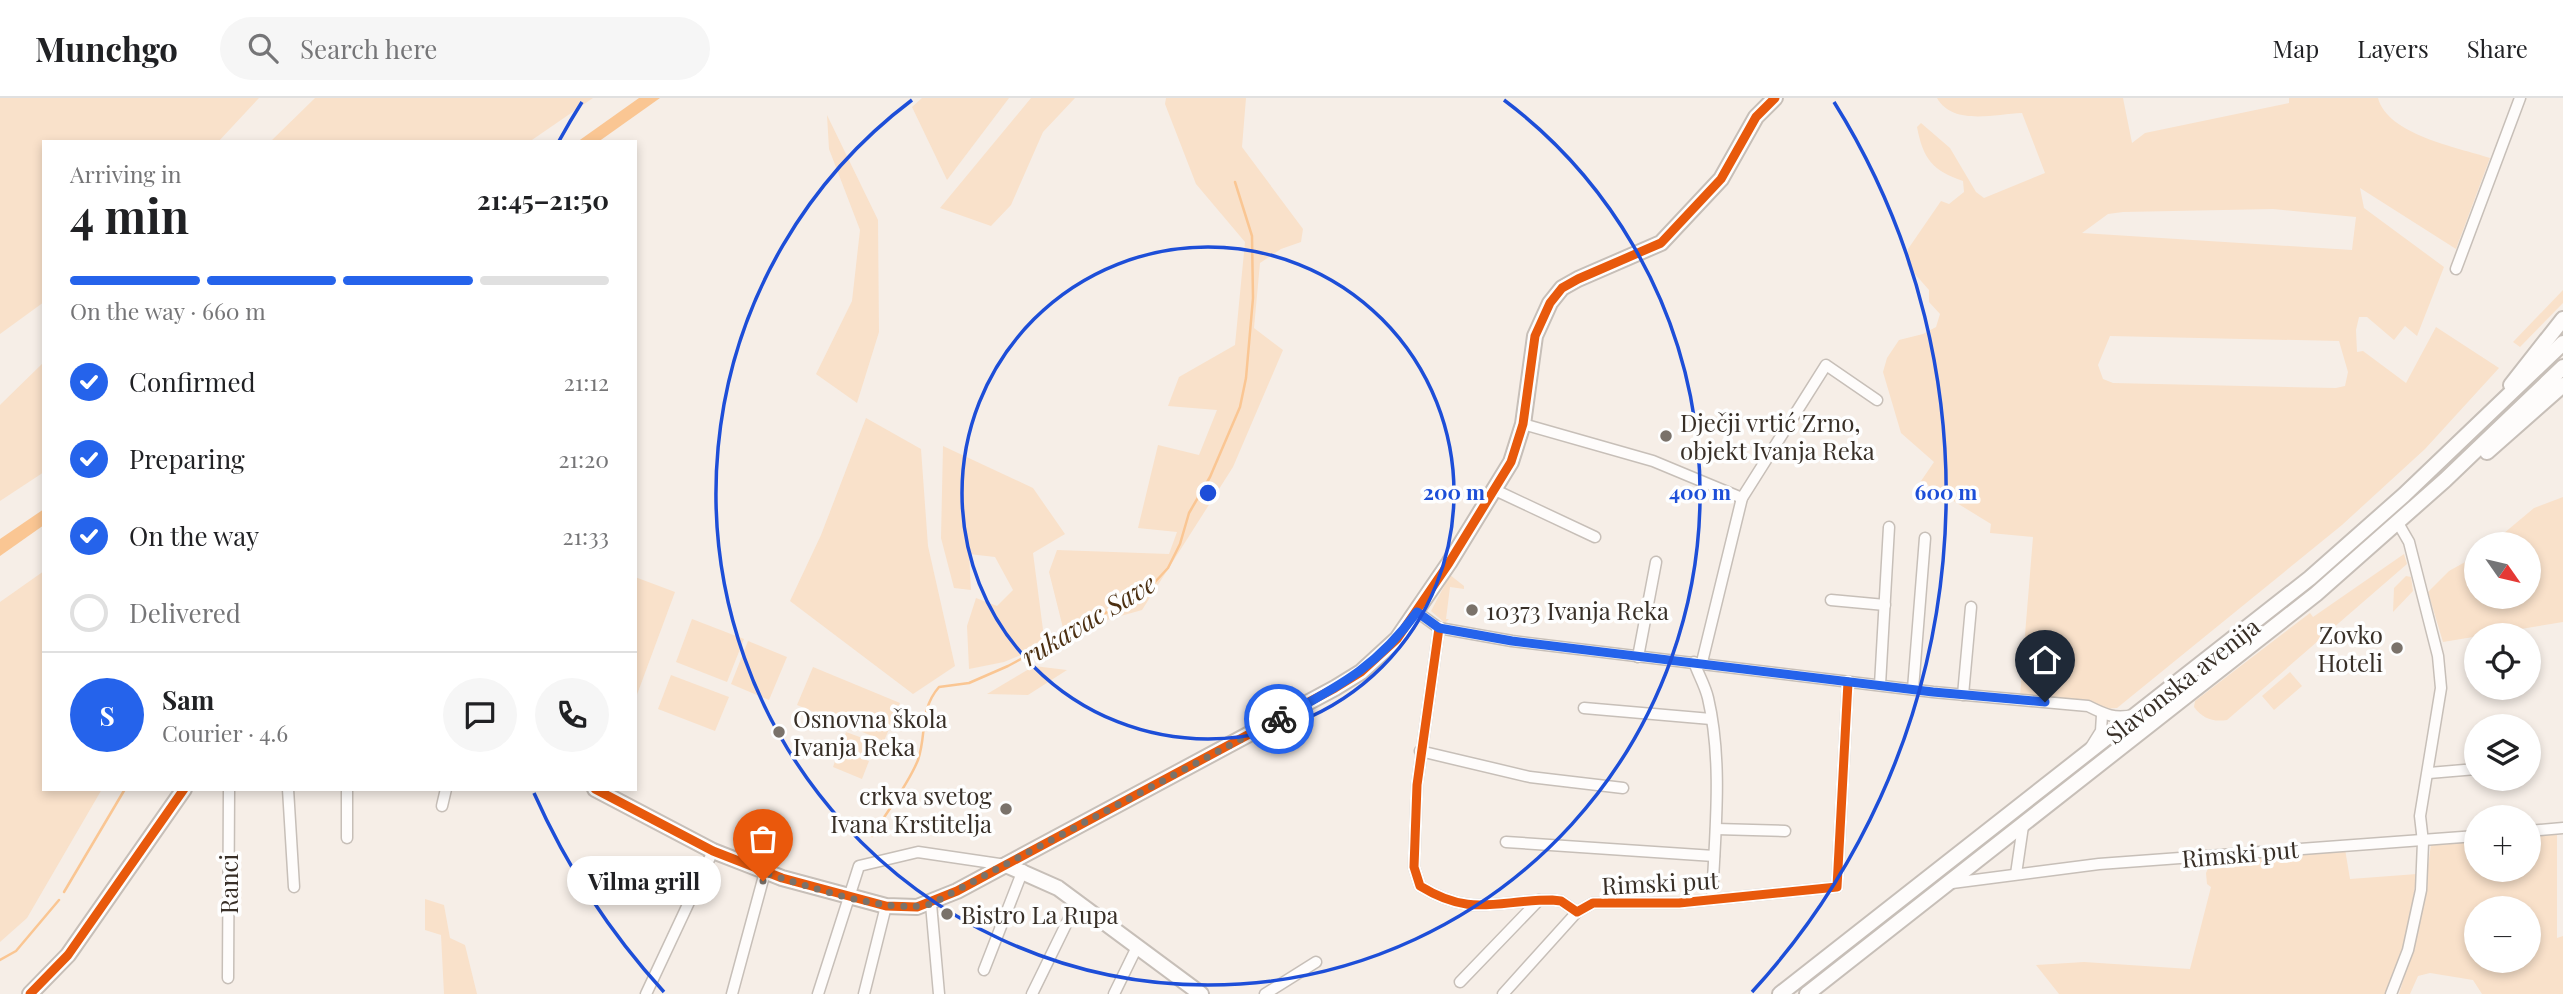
<!DOCTYPE html>
<html lang="en">
<head>
<meta charset="utf-8">
<style>
  :root { --surface:#fff; --page:#f6f6f6; --text:#202124; --muted:#757577; --line:#e0e0e0; --accent:#2563eb }
  body { margin:0; font-family:"Playfair Display",serif; background:var(--page); color:var(--text); height:100vh; display:flex; flex-direction:column; font-size:26px; white-space:nowrap }
  * { box-sizing:border-box; margin:0 }
  p { font-size:23px; color:var(--muted) }
  .icon { flex:none; width:38px; height:38px; fill:none; stroke:currentColor; stroke-width:2; stroke-linecap:round; stroke-linejoin:round }
  .map { position:relative; flex:1; overflow:hidden }
  .panel { position:absolute; left:42px; top:42px; width:595px; height:651px; display:flex; flex-direction:column; background:var(--surface); border-radius:0px; box-shadow:0 4px 10px #0003 }
  .panel>* { flex:none }
  .needle { width:46px; rotate:124deg }
  .buttons { position:absolute; left:2464px; top:434px; display:grid; gap:14px }
  .buttons a { display:grid; place-items:center; width:77px; height:77px; border-radius:50%; background:var(--surface); box-shadow:0 4px 10px #0003; font-size:35px }
  .pin { position:absolute; display:grid; place-items:center; width:60px; height:60px; color:#fff; margin:-72px -30px; border-radius:50% 50% 50% 0; rotate:-45deg; box-shadow:0 0 7px #0007 }
  .pin .icon { rotate:45deg }
  .courier { position:absolute; display:grid; place-items:center; width:70px; height:70px; margin:-35px; border:5px solid #2563eb; border-radius:50%; background:#fff; color:#222; box-shadow:0 2px 9px #0007 }
  .bubble { position:absolute; height:49px; border-radius:24px; background:var(--surface); box-shadow:0 4px 10px #0003; font-size:23px; font-weight:700; line-height:49px; text-align:center }
  .headline em { font-style:normal; font-weight:700 }
  .headline div { display:flex; flex-direction:column-reverse }
  .headline { display:flex; align-items:center; justify-content:space-between; height:119px; padding:0 28px }
  h1 { font-size:46px; font-weight:700; line-height:52px }
  .bar { display:grid; grid-template-columns:repeat(4,1fr); gap:10px 7px; align-content:center; height:84px; padding:0 28px }
  .bar i { height:9px; border-radius:5px; background:var(--line) }
  .bar .current { background:var(--accent) }
  .bar p { grid-column:span 4 }
  .line { display:flex; align-items:center; gap:18px; padding:0 28px; border-top:2px solid var(--line) }
  .line div { flex:1 }
  .round { display:grid; place-items:center; flex:none; width:74px; height:74px; border-radius:37px; background:var(--page) }
  ol { padding:0 28px; list-style:none }
  li { display:flex; align-items:center; gap:21px; height:77px }
  li p { margin-inline-start:auto }
  li .icon { padding:7px; border-radius:50%; background:var(--accent); color:#fff; stroke-width:4 }
  li:last-child { color:var(--muted) }
  li i { width:38px; height:38px; border:4px solid var(--line); border-radius:50% }
  header { display:flex; align-items:center; gap:42px; box-sizing:border-box; height:98px; padding:0 35px; background:var(--surface); border-bottom:2px solid var(--line) }
  header strong { font-size:33px }
  nav { display:flex; gap:38px; margin-inline-start:auto; font-size:24px }
  .search { width:490px; height:63px; background:var(--page); display:flex; align-items:center; gap:18px; box-sizing:border-box; padding:0 24px; border-radius:38px; color:var(--muted); font-size:26px }
  .map>svg:first-child { display:block }
  .green { fill:#f9e1ca; fill-rule:evenodd }
  .water { fill:#fac693 }
  .lines { fill:none; stroke-linecap:round; stroke-linejoin:round }
  .stream { stroke:#fac693; stroke-width:2.5 }
  .street-casing { stroke:#c7bfb8; stroke-width:13 }
  .secondary-casing { stroke:#c7bfb8; stroke-width:18 }
  .street { stroke:#fefcfb; stroke-width:10 }
  .secondary { stroke:#fefcfb; stroke-width:14 }
  .cycleway-casing { stroke:#fefefe; stroke-width:13 }
  .cycleway { stroke:#e8590c; stroke-width:9 }
  .done { stroke:#7a726a; stroke-width:7; stroke-dasharray:0 12.6 }
  .route { stroke:#2563eb; stroke-width:9 }
  .ring { fill:none; stroke:#1d4ed8; stroke-width:3.5 }
  .poi-dot { fill:#7a726a; stroke:#fefefe; stroke-width:2.5 }
  .labels { text-anchor:middle; dominant-baseline:central; stroke-width:7; stroke-linejoin:round; paint-order:stroke }
  .poi-label { font-size:24px; fill:#382f27; stroke:#fefefe; text-anchor:start }
  .street-label { font-size:24px; fill:#382f27; stroke:#fefefe }
  .water-label { font-size:26px; font-style:italic; fill:#4b2f11; stroke:#fefefe }
  .centre { fill:#1d4ed8; stroke:#fefefe; stroke-width:3.5 }
  .ring-label { font-size:21px; text-anchor:middle; font-weight:bold; fill:#1d4ed8; stroke:#fefefe; stroke-width:7; stroke-linejoin:round; paint-order:stroke }
</style>
</head>
<body>
<header>
<strong>Munchgo</strong>
<div class="search"><svg class="icon" aria-label="search" viewBox="0 0 24 24"><circle cx="10" cy="10" r="6"/><path d="M15 15l6 6"/></svg>Search here</div>
<nav><a>Map</a><a>Layers</a><a>Share</a></nav>
</header>
<div class="map">
<svg width="2563" height="896" viewBox="0 0 2563 896">
  <rect width="100%" height="100%" fill="#f6eee7"/>
  <!-- green -->
  <g class="green">
    <path d="M0,0H259L218,44H44V204L0,236Z"/>
    <path d="M315,0H593L529,44H270Z"/>
    <path d="M922,0H1009L947,82L912,9Z"/>
    <path d="M1031,0H1075L1043,34L1011,107L991,128L940,110Z"/>
    <path d="M1166,0H1246L1242,49L1303,131L1301,144L1281,151L1260,165L1254,230L1283,252L1233,369L1142,512L1064,534L1049,474L1057,452L1169,456L1177,434L1138,430L1158,347L1199,357L1217,312L1168,308L1179,279L1235,247L1245,144L1196,86L1165,6Z"/>
    <path d="M1937,0H2123L2132,45L2145,35L2289,5V0H2378C2388,37 2457,49 2490,60L2456,151L2360,90L2364,110L2444,169L2417,238L2405,228L2394,242L2367,219H2359L2356,232L2357,254L2363,253L2406,285L2436,229L2499,270L2425,351L2342,427L2117,610L2104,611L2094,605L2020,598L2033,439L1990,435L1991,426L1921,383L1934,364L1901,335L1883,274L1887,260L1899,242L1923,236L1936,229L1940,216L1929,204V192L1907,167L1908,151L1941,103L1949,106L1964,94L1963,83C1933,73 1923,61 1917,29L1921,25L1950,50L1976,94L1984,100L2045,75L2022,15C1994,16 1953,28 1937,0ZM2273,111L2356,119L2352,152L2082,135L2108,116L2123,114ZM2110,238L2339,243L2348,274L2345,288L2336,290L2113,285L2103,281L2098,267Z"/>
    <path d="M827,17L878,122L879,234L857,305L816,276L852,203L860,132L829,51Z"/>
    <path d="M2563,192V205L2520,249L2513,244Z"/>
    <path d="M44,264V374L0,403V307Z"/>
    <path d="M866,320L921,351L928,448L955,568L913,596L790,503L821,437Z"/>
    <path d="M943,348L1033,390L1065,436L1033,455L1045,547L1004,564L969,571L967,528L976,500L997,508L1013,492L995,459L969,456L971,492L954,490L941,440Z"/>
    <path d="M2563,399V524L2443,544L2428,494L2449,473L2476,458V499H2529V446H2491L2534,410Z"/>
    <path d="M2404,456L2407,466L2227,622C2213,624 2203,621 2194,609L2195,603L2310,515L2313,519Z"/>
    <path d="M44,473V691H102L27,820L0,844V504Z"/>
    <path d="M1450,477L1464,488V491L1450,489L1446,521H1449L1445,525L1431,513Z"/>
    <path d="M2406,478L2411,479L2413,493L2393,514L2394,490Z"/>
    <path d="M635,479L675,494L635,602Z"/>
    <path d="M692,521L744,541L727,584L676,564Z"/>
    <path d="M748,543L787,559L769,602L731,586Z"/>
    <path d="M1034,568L1067,572L1028,597L987,596Z"/>
    <path d="M813,569L900,605L884,643L797,607Z"/>
    <path d="M2290,574L2302,588L2274,612L2262,598Z"/>
    <path d="M671,577L729,599L715,633L658,611Z"/>
    <path d="M846,634L876,645L870,661L840,650Z"/>
    <path d="M839,652L869,663L862,681L833,669Z"/>
    <path d="M2557,734V840L2563,838V896H2482L2473,882L2430,875L2418,878L2410,896H2399L2418,833L2431,747L2476,742V772H2529V737ZM2476,810H2529V863H2476Z"/>
    <path d="M2345,751L2350,781L2417,776L2406,844L2386,896H2059L2036,867L2084,864L2190,871L2211,789L2207,786L2206,775L2211,764Z"/>
    <path d="M425,801L444,807L450,840L465,847L477,896H444L441,837L425,832Z"/>
  </g>
  <!-- water -->
  <g class="water">
    <path d="M639,0H660L598,44H577Z"/>
    <path d="M44,411V427L0,458V441Z"/>
  </g>
  <g class="lines">
    <!-- stream -->
    <g class="stream">
      <path d="M872,738C887,713 907,689 918,662C927,636 919,612 939,589L969,585L1008,568L1113,511L1155,484L1168,470L1180,446L1189,415L1210,379L1240,309L1246,280L1253,200L1252,138L1235,84"/>
      <path d="M64,794L125,691"/>
      <path d="M0,862L16,853L59,802"/>
    </g>
    <!-- street casing -->
    <g class="street-casing">
      <g id="street">
        <path d="M2456,171L2520,0"/>
        <path d="M1523,326L1653,363L1742,400"/>
        <path d="M1495,392L1595,439"/>
        <path d="M1831,502L1885,507"/>
        <path d="M1417,514L1439,530L1512,543L1933,594L2088,608C2106,617 2114,621 2134,617"/>
        <path d="M1439,530L1417,687L1414,769L1420,788C1472,820 1496,802 1552,802L1561,803L1577,814L1593,805H1679L1837,789L1848,584"/>
        <path d="M1638,559L1656,464"/>
        <path d="M1694,564C1698,576 1705,587 1708,600C1723,664 1715,735 1712,801"/>
        <path d="M1702,564L1742,400L1826,267L1877,302"/>
        <path d="M1880,587L1889,429"/>
        <path d="M1913,591L1925,440"/>
        <path d="M1963,597L1971,509"/>
        <path d="M1584,610L1711,621"/>
        <path d="M2091,649L2101,633L2102,617"/>
        <path d="M1420,653L1530,679L1623,690"/>
        <path d="M2429,675L2476,671"/>
        <path d="M288,691L294,789"/>
        <path d="M347,691V740"/>
        <path d="M442,708L446,691"/>
        <path d="M1716,731L1785,733"/>
        <path d="M2529,733L2563,730"/>
        <path d="M1506,744L1714,758"/>
        <path d="M2016,776L2023,728"/>
        <path d="M1952,785L2099,766L2476,738"/>
        <path d="M931,806L939,896"/>
        <path d="M984,872L1023,772"/>
        <path d="M228,880L229,691"/>
        <path d="M1460,884L1539,802"/>
        <path d="M646,896L713,753"/>
        <path d="M732,896L765,774"/>
        <path d="M818,896L859,768L918,754L1006,767"/>
        <path d="M864,896L886,808"/>
        <path d="M1032,896L1077,804"/>
        <path d="M1114,896L1136,851"/>
        <path d="M1265,896L1316,864"/>
        <path d="M1503,896L1577,814"/>
        <path d="M2391,896L2408,852L2421,792L2423,744L2420,718L2441,590L2438,558L2409,444L2398,425"/>
      </g>
    </g>
    <!-- secondary casing -->
    <g class="secondary-casing">
      <g id="secondary">
        <path d="M2511,287L2563,221"/>
        <path d="M2487,354L2563,287"/>
        <path d="M595,691L713,753L782,780L886,808L917,809L957,793L1335,590L1361,574L1397,541L1449,465L1511,364L1523,326L1535,238L1550,205L1562,190L1578,181L1661,145L1721,81L1756,19L1775,0"/>
        <path d="M1006,767L1058,790L1201,896"/>
        <path d="M30,896L68,857L184,691"/>
        <path d="M1780,896L2310,480L2404,397L2563,245"/>
        <path d="M1807,896L2316,496L2445,382L2563,269"/>
      </g>
    </g>
    <!-- street -->
    <use href="#street" class="street"/>
    <!-- secondary -->
    <use href="#secondary" class="secondary"/>
    <!-- cycleway casing -->
    <g class="cycleway-casing">
      <g id="cycleway">
        <path d="M1439,530L1417,687L1414,769L1420,788C1472,820 1496,802 1552,802L1561,803L1577,814L1593,805H1679L1837,789L1848,584"/>
        <path d="M595,691L713,753L782,780L886,808L917,809L957,793L1335,590L1361,574L1397,541L1449,465L1511,364L1523,326L1535,238L1550,205L1562,190L1578,181L1661,145L1721,81L1756,19L1775,0"/>
        <path d="M30,896L68,857L184,691"/>
      </g>
    </g>
    <!-- cycleway -->
    <use href="#cycleway" class="cycleway"/>
  </g>
  <g class="lines">
    <!-- done -->
    <path class="done" d="M763,783L765,775C809,788 887,817 931,806L1279,621"/>
    <!-- route -->
    <path class="route" d="M1279,621C1339,588 1376,570 1417,514L1439,530L1512,543L1933,594L2045,604"/>
  </g>
  <!-- distance rings -->
  <g class="ring">
    <circle cx="1208" cy="395" r="246"/>
    <path d="M1504 2A492 492 0 1 1 912 2"/>
    <path d="M664 894A738 738 0 0 1 534 695M559 43A738 738 0 0 1 582 4M1834 4A738 738 0 0 1 1752 894"/>
  </g>
  <!-- markers -->
  <g class="poi-dot">
    <circle cx="1666" cy="338" r="7"/>
    <circle cx="1472" cy="512" r="7"/>
    <circle cx="2397" cy="550" r="7"/>
    <circle cx="779" cy="634" r="7"/>
    <circle cx="1006" cy="711" r="7"/>
    <circle cx="947" cy="816" r="7"/>
  </g>
  <g class="labels">
    <!-- poi labels -->
    <g class="poi-label">
      <text x="1680" y="324">Dječji vrtić Zrno,<tspan x="1680" dy="28">objekt Ivanja Reka</tspan></text>
      <text x="1486" y="512">10373 Ivanja Reka</text>
      <text x="2383" y="536" text-anchor="end">Zovko<tspan x="2383" dy="28">Hoteli</tspan></text>
      <text x="793" y="620">Osnovna škola<tspan x="793" dy="28">Ivanja Reka</tspan></text>
      <text x="992" y="697" text-anchor="end">crkva svetog<tspan x="992" dy="28">Ivana Krstitelja</tspan></text>
      <text x="961" y="816">Bistro La Rupa</text>
    </g>
    <!-- street labels -->
    <g class="street-label">
      <text transform="translate(2182 582) rotate(-38)">Slavonska avenija</text>
      <text transform="translate(2240 755) rotate(-5)">Rimski put</text>
      <text transform="translate(1660 784) rotate(-3)">Rimski put</text>
      <text transform="translate(228 786) rotate(-90)">Ranci</text>
    </g>
    <!-- water labels -->
    <g class="water-label">
      <text transform="translate(1088 521) rotate(-31)">rukavac Save</text>
    </g>
  </g>
  <circle cx="1208" cy="395" r="10" class="centre"/>
  <g class="ring-label">
    <text x="1454" y="402">200 m</text>
    <text x="1700" y="402">400 m</text>
    <text x="1946" y="402">600 m</text>
  </g>
</svg>
<div class="buttons">
<a><svg class="needle" viewBox="-14 -14 28 28"><path d="M0-13l5 13h-10z" fill="#e53935"/><path d="M0 13l5-13h-10z" fill="#757577"/></svg></a>
<a><svg class="icon" aria-label="locate" viewBox="0 0 24 24"><circle cx="12" cy="12" r="6"/><path d="M12 2v4M12 18v4M2 12h4M18 12h4"/></svg></a>
<a><svg class="icon" aria-label="layers" viewBox="0 0 24 24"><path d="M12 4l9 5-9 5-9-5zM3 14l9 5 9-5"/></svg></a>
<a>+</a>
<a>−</a>
</div>
<div class="pin" style="left:763px;top:783px;background:#ea580c"><svg class="icon" aria-label="bag" viewBox="0 0 24 24"><path d="M5 8h14l-1 12H6zM9 8a3 3 0 0 1 6 0"/></svg></div>
<div class="pin" style="left:2045px;top:604px;background:#1f2937"><svg class="icon" aria-label="home" viewBox="0 0 24 24"><path d="M3 11l9-7 9 7M6 9v11h12V9"/></svg></div>
<div class="courier" style="left:1279px;top:621px"><svg class="icon" aria-label="bike" viewBox="0 0 24 24"><circle cx="6" cy="16" r="4"/><circle cx="18" cy="16" r="4"/><path d="M6 16l4-8h5l3 8M10 8l3 8H6M13 5h3"/></svg></div>
<div class="bubble" style="left:567px;top:758px;width:154px">Vilma grill</div>
<section class="panel">
<div class="headline"><div><h1>4 min</h1><p>Arriving in</p></div><em>21:45–21:50</em></div>
<div class="bar"><i class="current"></i><i class="current"></i><i class="current"></i><i></i><p>On the way · 660 m</p></div>
<ol>
<li><svg class="icon" aria-label="check" viewBox="0 0 24 24"><path d="M5 12l5 5 9-10"/></svg>Confirmed<p>21:12</p></li>
<li><svg class="icon" aria-label="check" viewBox="0 0 24 24"><path d="M5 12l5 5 9-10"/></svg>Preparing<p>21:20</p></li>
<li><svg class="icon" aria-label="check" viewBox="0 0 24 24"><path d="M5 12l5 5 9-10"/></svg>On the way<p>21:33</p></li>
<li><i></i>Delivered</li>
</ol>
<div class="line" style="height:126px"><b class="round" style="background:var(--accent);color:#fff">S</b><div><b>Sam</b><p>Courier · 4.6</p></div><a class="round"><svg class="icon" aria-label="chat" viewBox="0 0 24 24"><path d="M4 5h16v11H9l-5 4z"/></svg></a><a class="round"><svg class="icon" aria-label="phone" viewBox="0 0 24 24"><path d="M5 4h4l2 5-3 2q2 4 5 5l2-3 5 2v4C11 20 4 13 5 4z"/></svg></a></div>
</section>
</div>
</body>
</html>
